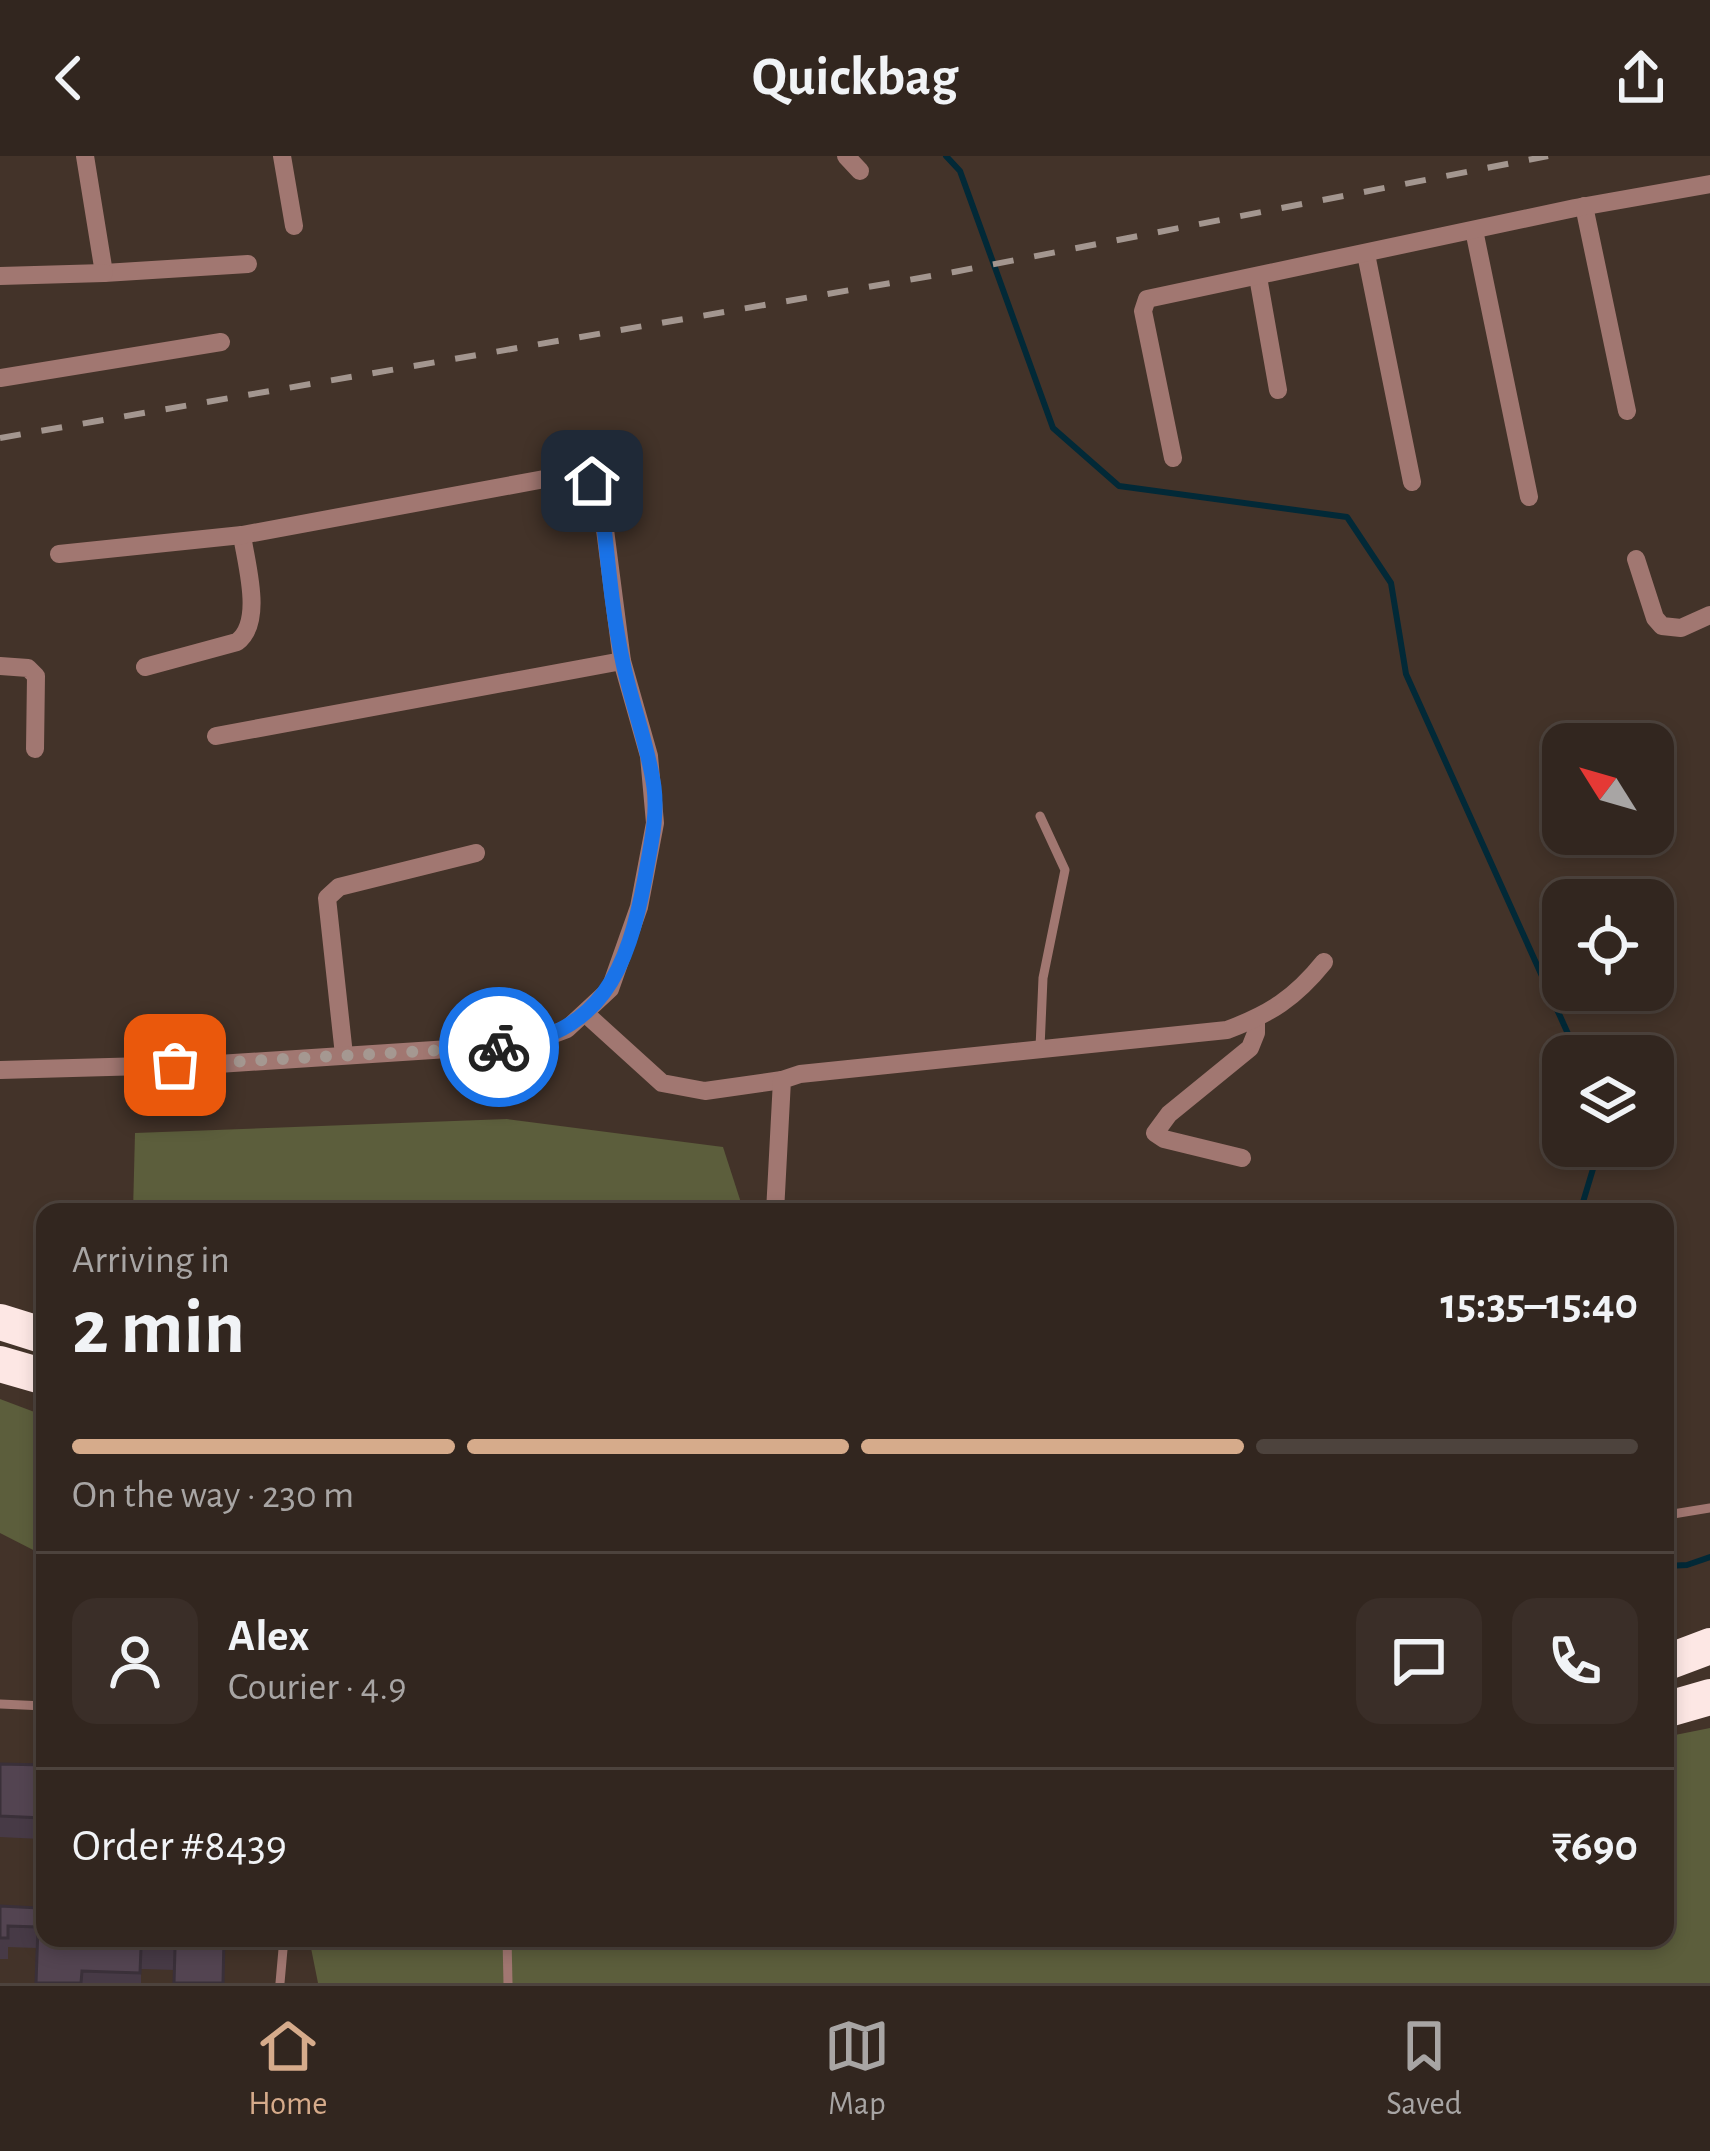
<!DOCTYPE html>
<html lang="en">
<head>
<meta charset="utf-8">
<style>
  :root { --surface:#32261f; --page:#3a2e28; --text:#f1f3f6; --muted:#a8a5a4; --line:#4d433d; --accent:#d6ab8b }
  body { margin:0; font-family:"Alegreya Sans",sans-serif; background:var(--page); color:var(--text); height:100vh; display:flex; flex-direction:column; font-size:45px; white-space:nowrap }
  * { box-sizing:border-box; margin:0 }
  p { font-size:39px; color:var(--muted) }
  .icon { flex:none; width:66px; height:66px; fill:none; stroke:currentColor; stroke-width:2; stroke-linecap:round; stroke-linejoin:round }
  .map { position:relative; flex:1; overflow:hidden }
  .sheet { position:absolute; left:36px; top:1047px; width:1638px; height:744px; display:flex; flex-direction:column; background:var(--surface); border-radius:24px; box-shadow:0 6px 18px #0003,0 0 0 3px var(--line) }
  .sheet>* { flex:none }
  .needle { width:78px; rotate:307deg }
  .fabs { position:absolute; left:1542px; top:567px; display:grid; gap:24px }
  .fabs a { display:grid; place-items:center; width:132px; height:132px; border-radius:24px; background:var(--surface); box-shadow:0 6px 18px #0003,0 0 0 3px var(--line); font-size:60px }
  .pin { position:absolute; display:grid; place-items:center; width:102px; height:102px; color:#fff; margin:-51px; border-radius:24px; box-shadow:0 6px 18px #0006 }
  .courier { position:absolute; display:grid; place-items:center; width:120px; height:120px; margin:-60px; border:9px solid #1a73e8; border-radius:50%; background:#fff; color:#222; box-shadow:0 3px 15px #0007 }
  .overview em { font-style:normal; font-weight:600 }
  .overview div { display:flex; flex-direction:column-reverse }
  .overview { display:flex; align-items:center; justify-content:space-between; height:204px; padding:0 36px }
  h1 { font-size:78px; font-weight:600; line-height:90px }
  .bar { display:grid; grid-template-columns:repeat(4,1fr); gap:18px 12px; align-content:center; height:144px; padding:0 36px }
  .bar i { height:15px; border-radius:9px; background:var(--line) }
  .bar .selected { background:var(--accent) }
  .bar p { grid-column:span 4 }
  .line { display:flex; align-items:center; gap:30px; padding:0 36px; border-top:3px solid var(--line) }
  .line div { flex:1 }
  .round { display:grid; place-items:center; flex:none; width:126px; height:126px; border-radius:24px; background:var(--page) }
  header { display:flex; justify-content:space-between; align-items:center; height:156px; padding:0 36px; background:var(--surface); font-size:54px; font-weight:600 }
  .tabs { display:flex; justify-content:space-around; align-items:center; height:168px; border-top:3px solid var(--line); background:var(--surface); font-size:33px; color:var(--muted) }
  .tabs a { display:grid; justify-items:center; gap:6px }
  .tabs .selected { color:var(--accent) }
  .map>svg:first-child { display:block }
  .green { fill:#5c5e3c }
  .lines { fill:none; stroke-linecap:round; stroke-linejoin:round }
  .stream { stroke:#022937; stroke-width:6 }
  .lane { stroke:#a17771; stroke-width:9 }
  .street { stroke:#a17771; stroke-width:18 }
  .highway { stroke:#fde7e4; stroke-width:36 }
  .rail { stroke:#a3968f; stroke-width:6; stroke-dasharray:21 21; stroke-linecap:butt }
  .wall { fill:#473a46 }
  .building { fill:#534451; stroke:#3a3039; stroke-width:3 }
  .done { stroke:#a59891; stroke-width:12; stroke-dasharray:0 21.6 }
  .route { stroke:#1a73e8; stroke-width:15 }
</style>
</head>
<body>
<header><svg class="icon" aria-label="back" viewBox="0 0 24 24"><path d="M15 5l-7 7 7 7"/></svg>Quickbag<svg class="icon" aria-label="share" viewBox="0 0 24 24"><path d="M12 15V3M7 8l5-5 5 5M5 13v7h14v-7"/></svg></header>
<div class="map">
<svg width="1710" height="1827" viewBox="0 0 1710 1827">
  <rect width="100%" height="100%" fill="#433329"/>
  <!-- green -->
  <g class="green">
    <path d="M507,963L723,991L744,1056H133L135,977Z"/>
    <path d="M0,1243L45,1260V1400L0,1377Z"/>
    <path d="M1710,1572V1827H318L309,1782H1665V1581Z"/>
  </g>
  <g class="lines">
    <!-- stream -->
    <g class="stream">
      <path d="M946,0L960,15L1053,272L1119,330L1347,361L1391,427L1406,518L1578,900"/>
      <path d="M1580,1056L1596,1003V990"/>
      <path d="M1665,1410L1687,1409L1710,1401"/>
    </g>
    <!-- lane -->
    <g class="lane">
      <path d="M1040,660L1065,714L1043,822L1040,892"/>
      <path d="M1673,1358L1710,1352"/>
      <path d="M0,1548L45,1550"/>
      <path d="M507,1782L508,1827"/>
      <path d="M280,1827L284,1782"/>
    </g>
    <!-- street -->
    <g class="street">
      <path d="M85,0L104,117L248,108"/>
      <path d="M282,0L294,70"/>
      <path d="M846,0L860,15"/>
      <path d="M1584,50L1627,255"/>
      <path d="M1474,74L1529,341"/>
      <path d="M1366,98L1412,326"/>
      <path d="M0,120L104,117"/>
      <path d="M1258,121L1278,234"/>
      <path d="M0,222L221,186"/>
      <path d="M1173,302L1143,155L1147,143L1575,52L1710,28"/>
      <path d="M1636,403L1655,462L1662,470L1681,472L1710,459"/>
      <path d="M0,510L28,512L36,520L35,593"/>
      <path d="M145,511L237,486C264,466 246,408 242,379"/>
      <path d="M216,580L622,505"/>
      <path d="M586,858L662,927L705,935L782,924"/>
      <path d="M344,899L327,742L339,731L476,697"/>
      <path d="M0,914L218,908L527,888L567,873L610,833L639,751L655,667L649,600L622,505L600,335L592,325L577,317L242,379L59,398"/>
      <path d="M1242,1002L1164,983L1155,977L1169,958L1250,892L1256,877V864"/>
      <path d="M775,1056L782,924L800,918L1227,874C1270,858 1295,842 1324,806"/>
    </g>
    <!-- highway -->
    <g class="highway">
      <path d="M0,1166L45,1180"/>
      <path d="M0,1208L45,1221"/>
      <path d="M1665,1507L1710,1490"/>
      <path d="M1665,1554L1710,1541"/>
    </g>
    <!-- rail -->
    <path class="rail" d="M0,282L954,116L1548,0"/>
  </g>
  <!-- wall -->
  <path class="wall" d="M0,1608L45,1609V1782H230V1791H224L175,1814L141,1813V1827H36L37,1792L8,1791V1803H0V1750L38,1752L41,1683L0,1681Z"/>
  <!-- building -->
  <path class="building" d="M0,1608L45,1609V1782H224L223,1827H174L175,1792H141L140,1817L82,1815L81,1827H36L38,1771L8,1770V1782H0V1750L38,1752L42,1662L0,1660Z"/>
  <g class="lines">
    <!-- done -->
    <path class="done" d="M175,909L499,891"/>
    <!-- route -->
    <path class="route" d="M499,891C601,880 628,813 645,722C650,691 658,663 654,631C648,589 632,549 623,507C611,452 607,392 600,335L592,325"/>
  </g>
</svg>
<div class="fabs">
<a><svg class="needle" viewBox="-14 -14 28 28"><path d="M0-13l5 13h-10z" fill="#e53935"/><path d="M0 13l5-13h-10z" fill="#a8a5a4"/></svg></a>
<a><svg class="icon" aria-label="locate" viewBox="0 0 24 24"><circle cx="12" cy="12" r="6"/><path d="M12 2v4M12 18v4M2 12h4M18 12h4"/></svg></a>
<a><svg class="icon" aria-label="layers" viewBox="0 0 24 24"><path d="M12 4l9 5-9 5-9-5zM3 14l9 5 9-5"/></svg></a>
</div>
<div class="pin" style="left:175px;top:909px;background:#ea580c"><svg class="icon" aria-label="bag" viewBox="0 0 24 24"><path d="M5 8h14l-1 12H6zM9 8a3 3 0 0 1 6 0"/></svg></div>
<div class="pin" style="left:592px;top:325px;background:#1f2937"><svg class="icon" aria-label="home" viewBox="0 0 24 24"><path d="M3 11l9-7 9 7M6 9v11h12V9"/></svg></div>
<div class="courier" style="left:499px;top:891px"><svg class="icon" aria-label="bike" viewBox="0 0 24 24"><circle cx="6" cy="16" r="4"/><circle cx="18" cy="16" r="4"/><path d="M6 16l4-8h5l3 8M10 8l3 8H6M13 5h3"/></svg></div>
<section class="sheet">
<div class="overview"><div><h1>2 min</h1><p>Arriving in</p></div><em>15:35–15:40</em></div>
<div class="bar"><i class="selected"></i><i class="selected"></i><i class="selected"></i><i></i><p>On the way · 230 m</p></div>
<div class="line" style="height:216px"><a class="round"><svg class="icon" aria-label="person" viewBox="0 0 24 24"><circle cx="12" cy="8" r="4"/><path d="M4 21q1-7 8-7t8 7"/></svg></a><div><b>Alex</b><p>Courier · 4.9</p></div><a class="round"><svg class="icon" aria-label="chat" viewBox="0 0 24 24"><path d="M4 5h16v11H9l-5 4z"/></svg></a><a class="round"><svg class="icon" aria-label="phone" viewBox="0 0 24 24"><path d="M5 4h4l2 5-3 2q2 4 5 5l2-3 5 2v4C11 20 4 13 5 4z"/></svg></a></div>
<div class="line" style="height:156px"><div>Order #8439</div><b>₹690</b></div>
</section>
</div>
<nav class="tabs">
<a class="selected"><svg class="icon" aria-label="home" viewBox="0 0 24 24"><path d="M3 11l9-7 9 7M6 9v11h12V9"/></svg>Home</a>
<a><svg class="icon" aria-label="map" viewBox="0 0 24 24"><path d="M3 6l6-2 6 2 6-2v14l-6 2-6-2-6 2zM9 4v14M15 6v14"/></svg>Map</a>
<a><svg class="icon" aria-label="saved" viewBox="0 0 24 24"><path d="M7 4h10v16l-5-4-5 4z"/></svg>Saved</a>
</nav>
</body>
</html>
